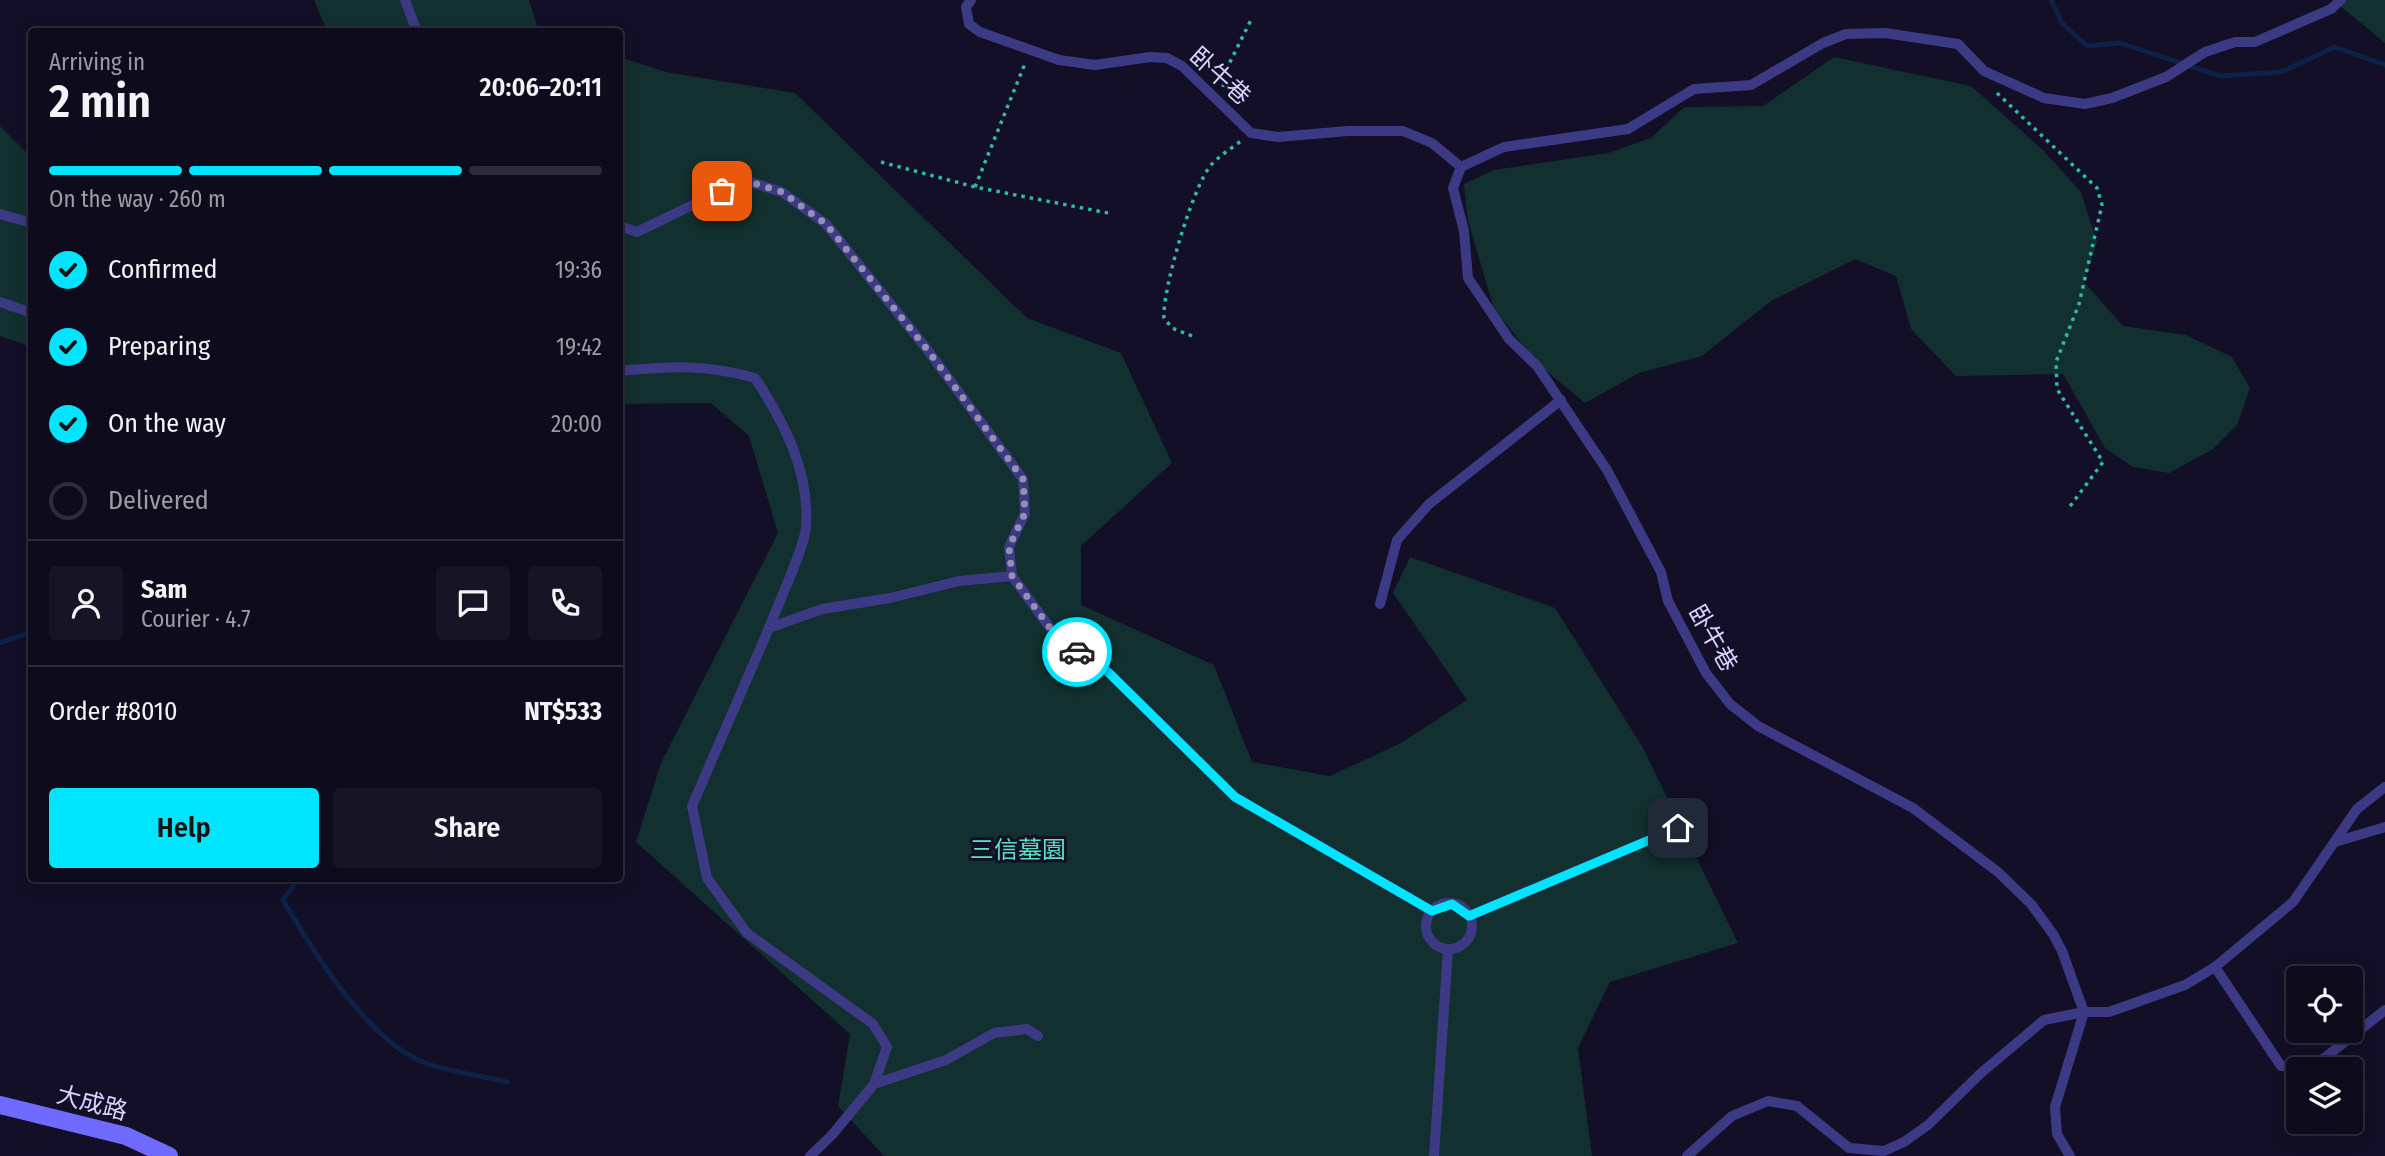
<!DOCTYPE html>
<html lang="en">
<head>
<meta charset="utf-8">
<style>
  :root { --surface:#0e0b1c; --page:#171425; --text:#f1f3f6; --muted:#9b9ba3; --line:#2e2b3b; --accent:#00e5ff }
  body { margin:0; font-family:"Fira Sans Condensed","Noto Sans TC",sans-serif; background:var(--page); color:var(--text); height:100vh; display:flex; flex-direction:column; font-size:26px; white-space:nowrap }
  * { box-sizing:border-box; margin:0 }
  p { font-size:23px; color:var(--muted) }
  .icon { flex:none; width:38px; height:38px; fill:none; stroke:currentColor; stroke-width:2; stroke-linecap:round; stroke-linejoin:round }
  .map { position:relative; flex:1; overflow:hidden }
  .panel { position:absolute; left:28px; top:28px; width:595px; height:854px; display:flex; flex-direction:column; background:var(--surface); border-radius:7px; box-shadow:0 4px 18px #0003,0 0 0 2px var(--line) }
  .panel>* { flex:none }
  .controls { position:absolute; left:2286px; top:966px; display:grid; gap:14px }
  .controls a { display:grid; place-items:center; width:77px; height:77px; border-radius:7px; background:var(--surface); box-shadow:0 4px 18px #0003,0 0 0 2px var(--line); font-size:35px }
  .pin { position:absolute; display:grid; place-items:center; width:60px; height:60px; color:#fff; margin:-30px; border-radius:14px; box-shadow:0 4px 10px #0006 }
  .courier { position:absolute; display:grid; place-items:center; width:70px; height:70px; margin:-35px; border:5px solid #00e5ff; border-radius:50%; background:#fff; color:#222; box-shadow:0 2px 9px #0007 }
  .head em { font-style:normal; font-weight:600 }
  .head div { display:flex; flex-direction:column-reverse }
  .head { display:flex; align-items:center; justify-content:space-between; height:119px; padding:0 21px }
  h1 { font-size:46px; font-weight:600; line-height:52px }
  .bar { display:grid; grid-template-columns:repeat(4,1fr); gap:10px 7px; align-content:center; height:84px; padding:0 21px }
  .bar i { height:9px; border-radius:5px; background:var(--line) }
  .bar .current { background:var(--accent) }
  .bar p { grid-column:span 4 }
  .line { display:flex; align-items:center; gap:18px; padding:0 21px; border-top:2px solid var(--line) }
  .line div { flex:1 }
  .round { display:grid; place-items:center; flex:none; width:74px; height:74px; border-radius:7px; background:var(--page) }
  ol { padding:0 21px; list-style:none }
  li { display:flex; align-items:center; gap:21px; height:77px }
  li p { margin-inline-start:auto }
  li .icon { padding:7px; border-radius:50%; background:var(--accent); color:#111; stroke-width:4 }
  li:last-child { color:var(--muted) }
  li i { width:38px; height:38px; border:4px solid var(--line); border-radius:50% }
  .button { display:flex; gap:14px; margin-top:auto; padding:14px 21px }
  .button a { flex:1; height:80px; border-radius:7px; background:var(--accent); color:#111; font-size:28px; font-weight:600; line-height:80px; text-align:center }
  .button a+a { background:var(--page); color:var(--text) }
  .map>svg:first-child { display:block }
  .green { fill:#12302f }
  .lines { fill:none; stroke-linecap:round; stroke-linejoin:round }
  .stream { stroke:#0c2248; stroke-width:5 }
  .path { stroke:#2fb8b0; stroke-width:3.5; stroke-dasharray:3.5 5; stroke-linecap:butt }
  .lane { stroke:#3d3a85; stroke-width:10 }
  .secondary { stroke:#6f6bff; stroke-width:18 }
  .done { stroke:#948fb3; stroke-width:7; stroke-dasharray:0 12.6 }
  .route { stroke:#00e5ff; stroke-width:9 }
  .labels { text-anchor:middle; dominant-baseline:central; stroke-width:6; stroke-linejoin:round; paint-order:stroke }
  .street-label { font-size:24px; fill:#d9d4ff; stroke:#130f26 }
  .park-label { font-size:24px; fill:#5fe0c0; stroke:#130f26 }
</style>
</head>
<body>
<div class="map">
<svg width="2385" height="1156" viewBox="0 0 2385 1156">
  <rect width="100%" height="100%" fill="#130f26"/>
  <!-- green -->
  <g class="green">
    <path d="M314,0H529L538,29L544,31H327Z"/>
    <path d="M2333,0H2385V43Z"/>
    <path d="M620,57L666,72L795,93L1027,318L1121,353L1172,463L1081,546V605L1214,665L1252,762L1330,776L1401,743L1467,700L1393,593L1410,557L1555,608L1642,746L1738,943L1610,982L1578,1048L1592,1156H884L838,1106L850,1034L636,842L661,763L778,533L749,436L711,403L620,404Z"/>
    <path d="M1834,57L1971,86L2042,149L2081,192L2097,242L2084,282L2123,326L2186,335L2232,357L2250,388L2237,425L2213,449L2169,473L2133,467L2105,448L2063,374L1956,376L1911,329L1896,276L1855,259L1771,301L1702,356L1639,373L1585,403L1538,364L1494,309L1468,221L1464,184L1494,170L1608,153L1651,138L1684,107L1763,106Z"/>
    <path d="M0,126L31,157V347L0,336Z"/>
  </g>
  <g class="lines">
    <!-- stream -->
    <g class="stream">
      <path d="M2051,0L2062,23L2087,46L2120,43L2220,76L2281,72L2335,47L2385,65"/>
      <path d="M0,643L32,632"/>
      <path d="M299,878L283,900C313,951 369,1044 428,1064C453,1072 481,1076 507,1082"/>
    </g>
    <!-- path -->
    <g class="path">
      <path d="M1223,87L1229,64L1252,18"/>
      <path d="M1997,93L2097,188L2102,205L2079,304L2056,362L2057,389L2103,462L2068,509"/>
      <path d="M881,162L975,187L1108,213"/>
      <path d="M975,187L1026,61"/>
      <path d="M1192,336L1172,328L1164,318C1162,290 1193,186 1211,165C1219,156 1232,148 1241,141"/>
    </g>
    <!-- lane -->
    <g class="lane">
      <path d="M405,0L417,32"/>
      <path d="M971,0L966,7L969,24L980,32L1059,60L1095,65L1150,57L1167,58L1182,66L1251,133L1278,137L1348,131H1403L1432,143L1461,167"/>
      <path d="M0,214L32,223"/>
      <path d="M620,226L637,232L744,180L782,192L826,224L926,348L1023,479L1025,513L1009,547L1012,576L1058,639L1108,672L1235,797L1432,911"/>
      <path d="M0,302L32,313"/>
      <path d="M620,371C671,366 705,364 755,378C784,422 810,472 806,527C805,547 777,606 769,628"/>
      <path d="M1380,604L1397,540L1429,504L1561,400"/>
      <path d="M2335,842L2385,827"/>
      <circle cx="1449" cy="926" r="23"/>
      <path d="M1469,916L1678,828"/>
      <path d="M2215,967L2281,1066L2313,1067L2385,1010"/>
      <path d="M874,1084L887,1047L873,1024L747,933L707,878L692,806L769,628L822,609L890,598L959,581L1012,576"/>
      <path d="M810,1156L832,1135L874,1084L946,1060L994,1033L1027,1029L1038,1036"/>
      <path d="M1434,1156L1448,949"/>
      <path d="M1687,1156L1732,1116L1768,1101L1797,1106L1849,1148L1884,1151L1904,1142L1928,1125L1981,1073L2044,1020L2084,1012H2109L2185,985L2215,967L2293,902L2357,809L2385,787"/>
      <path d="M2070,1156L2057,1134L2055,1107L2084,1012L2062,951L2053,934L2031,904L1998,872L1913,808L1758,726L1730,704L1706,673L1668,601L1661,572L1607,470L1537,366L1509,339L1468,278L1464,231L1453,188L1461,167L1504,147L1628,129L1694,89L1751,85L1823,43L1846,34L1885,33L1958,44L1984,71L2044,98L2085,104L2112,98L2166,77L2205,52L2235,42H2255L2331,9L2341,0"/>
    </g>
    <!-- secondary -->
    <path class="secondary" d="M0,1105L126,1136L169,1156"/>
  </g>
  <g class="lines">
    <!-- done -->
    <path class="done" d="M722,191L744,180L782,192L826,224L926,348L1023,479L1025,513L1009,547L1012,576L1058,639L1077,652"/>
    <!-- route -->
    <path class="route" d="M1077,652L1108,672L1235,797L1432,911L1452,904L1469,916L1678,828"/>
  </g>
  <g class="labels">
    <!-- street labels -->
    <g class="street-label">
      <text transform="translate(1220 76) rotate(42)">卧牛巷</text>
      <text transform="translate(1713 638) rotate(60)">卧牛巷</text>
      <text transform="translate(92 1103) rotate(15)">大成路</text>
    </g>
    <!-- park labels -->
    <g class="park-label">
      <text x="1018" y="850">三信墓園</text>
    </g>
  </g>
</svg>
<div class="controls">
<a><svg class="icon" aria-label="locate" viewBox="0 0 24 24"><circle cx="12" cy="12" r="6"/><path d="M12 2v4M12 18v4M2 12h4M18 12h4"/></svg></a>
<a><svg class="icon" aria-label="layers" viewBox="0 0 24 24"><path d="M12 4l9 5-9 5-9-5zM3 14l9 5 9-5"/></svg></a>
</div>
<div class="pin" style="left:722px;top:191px;background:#ea580c"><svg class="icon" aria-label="bag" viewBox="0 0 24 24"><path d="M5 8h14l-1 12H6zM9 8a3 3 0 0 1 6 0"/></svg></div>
<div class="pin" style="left:1678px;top:828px;background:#1f2937"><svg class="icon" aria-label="home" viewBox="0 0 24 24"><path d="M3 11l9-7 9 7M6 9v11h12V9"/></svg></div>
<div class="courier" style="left:1077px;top:652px"><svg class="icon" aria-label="car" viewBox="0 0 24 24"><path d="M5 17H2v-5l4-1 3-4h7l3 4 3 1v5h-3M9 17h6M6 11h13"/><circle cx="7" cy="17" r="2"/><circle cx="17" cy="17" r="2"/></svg></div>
<section class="panel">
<div class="head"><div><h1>2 min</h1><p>Arriving in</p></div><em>20:06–20:11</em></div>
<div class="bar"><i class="current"></i><i class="current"></i><i class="current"></i><i></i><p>On the way · 260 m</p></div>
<ol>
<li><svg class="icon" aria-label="check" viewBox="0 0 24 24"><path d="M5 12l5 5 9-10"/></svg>Confirmed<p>19:36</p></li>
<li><svg class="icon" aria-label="check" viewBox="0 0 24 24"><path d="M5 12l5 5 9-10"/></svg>Preparing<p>19:42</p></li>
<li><svg class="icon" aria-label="check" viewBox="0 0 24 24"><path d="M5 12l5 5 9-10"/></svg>On the way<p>20:00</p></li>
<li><i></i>Delivered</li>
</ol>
<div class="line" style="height:126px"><a class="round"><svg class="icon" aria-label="person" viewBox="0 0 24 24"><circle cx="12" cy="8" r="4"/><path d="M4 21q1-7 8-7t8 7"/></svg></a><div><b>Sam</b><p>Courier · 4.7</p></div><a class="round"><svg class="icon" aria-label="chat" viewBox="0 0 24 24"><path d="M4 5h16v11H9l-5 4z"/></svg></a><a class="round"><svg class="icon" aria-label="phone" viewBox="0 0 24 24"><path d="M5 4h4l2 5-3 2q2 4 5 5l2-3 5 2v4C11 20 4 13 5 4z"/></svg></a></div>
<div class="line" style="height:91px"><div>Order #8010</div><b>NT$533</b></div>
<div class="button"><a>Help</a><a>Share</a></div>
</section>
</div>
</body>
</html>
